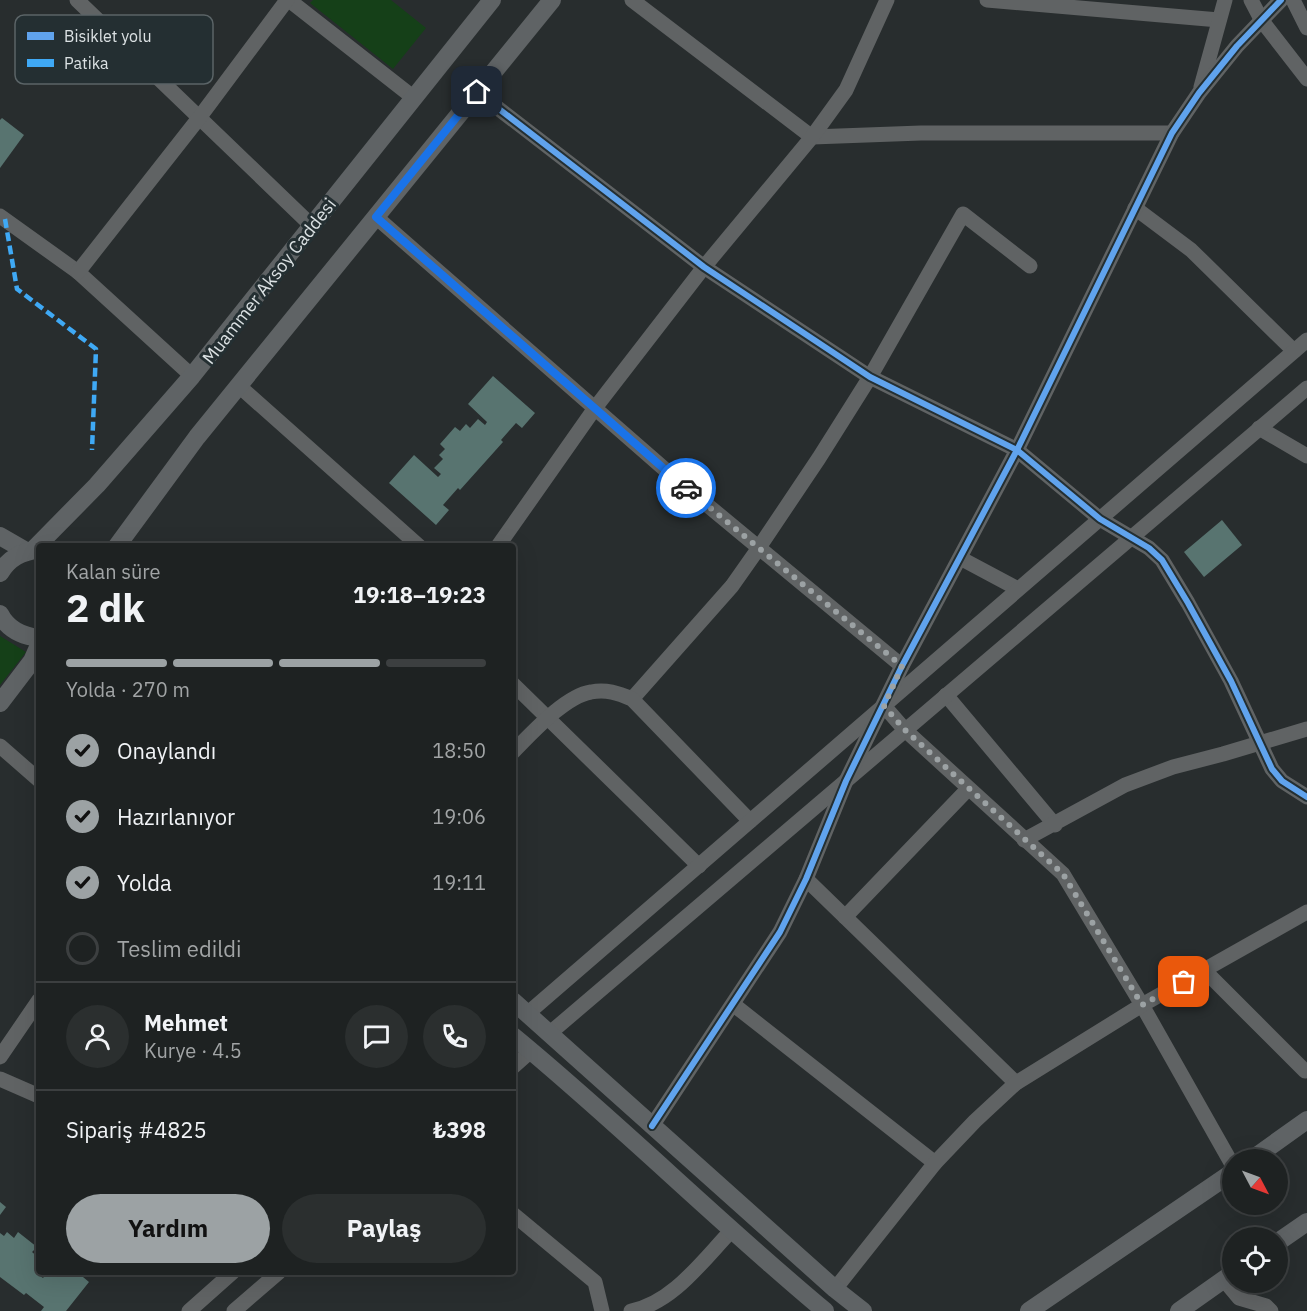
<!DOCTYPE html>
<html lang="tr">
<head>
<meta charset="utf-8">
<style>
  :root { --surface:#1e2222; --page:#2b2f2f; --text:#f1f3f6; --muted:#a1a4a5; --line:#3c3f40; --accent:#9ca2a4 }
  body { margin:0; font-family:"IBM Plex Sans",sans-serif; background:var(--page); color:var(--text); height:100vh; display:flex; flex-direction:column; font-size:22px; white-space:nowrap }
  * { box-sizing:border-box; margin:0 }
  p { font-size:20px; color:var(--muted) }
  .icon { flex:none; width:33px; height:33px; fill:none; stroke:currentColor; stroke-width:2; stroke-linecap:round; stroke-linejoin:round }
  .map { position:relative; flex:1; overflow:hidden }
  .side { position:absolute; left:36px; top:543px; width:480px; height:732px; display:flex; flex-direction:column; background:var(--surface); border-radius:6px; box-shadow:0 6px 24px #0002,0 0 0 2px var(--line) }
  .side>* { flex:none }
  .needle { width:39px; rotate:131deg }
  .buttons { position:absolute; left:1222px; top:1149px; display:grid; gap:12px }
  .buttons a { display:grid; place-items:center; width:66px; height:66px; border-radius:50%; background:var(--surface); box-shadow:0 6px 24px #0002,0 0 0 2px var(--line); font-size:30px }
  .pin { position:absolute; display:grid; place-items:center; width:51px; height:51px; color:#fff; margin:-26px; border-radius:12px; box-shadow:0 3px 9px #0006 }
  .courier { position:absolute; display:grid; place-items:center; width:60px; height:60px; margin:-30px; border:4px solid #1a73e8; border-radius:50%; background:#fff; color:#222; box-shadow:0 2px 8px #0007 }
  .overview em { font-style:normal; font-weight:700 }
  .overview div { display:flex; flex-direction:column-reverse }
  .overview { display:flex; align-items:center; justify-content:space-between; height:102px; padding:0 30px }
  h1 { font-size:39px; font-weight:700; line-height:45px }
  .bar { display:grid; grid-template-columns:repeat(4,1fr); gap:9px 6px; align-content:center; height:72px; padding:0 30px }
  .bar i { height:8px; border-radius:4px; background:var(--line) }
  .bar .on { background:var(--accent) }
  .bar p { grid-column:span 4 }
  .line { display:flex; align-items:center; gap:15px; padding:0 30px; border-top:2px solid var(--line) }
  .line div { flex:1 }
  .round { display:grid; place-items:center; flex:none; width:63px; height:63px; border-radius:32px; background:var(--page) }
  ol { padding:0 30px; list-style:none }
  li { display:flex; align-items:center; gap:18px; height:66px }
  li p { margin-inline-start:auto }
  li .icon { padding:6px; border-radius:50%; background:var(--accent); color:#111; stroke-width:4 }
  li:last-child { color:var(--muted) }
  li i { width:33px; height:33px; border:3px solid var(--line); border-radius:50% }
  .cta { display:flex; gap:12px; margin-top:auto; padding:12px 30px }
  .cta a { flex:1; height:69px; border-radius:36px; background:var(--accent); color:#111; font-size:24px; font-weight:700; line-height:69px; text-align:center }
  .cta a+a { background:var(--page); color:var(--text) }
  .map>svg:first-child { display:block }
  .green { fill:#154018 }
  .building { fill:#587470 }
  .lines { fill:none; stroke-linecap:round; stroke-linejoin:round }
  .minor { stroke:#606364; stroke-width:15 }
  .major { stroke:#5f6365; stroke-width:18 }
  .quiet { stroke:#3fa9f5; stroke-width:4.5; stroke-dasharray:9 4.5; stroke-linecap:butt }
  .cycleway-casing { stroke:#242f32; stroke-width:10 }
  .cycleway { stroke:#60a3ed; stroke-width:6 }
  .done { stroke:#9ca2a4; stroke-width:6; stroke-dasharray:0 10.8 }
  .route { stroke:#1a73e8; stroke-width:8 }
  .labels { text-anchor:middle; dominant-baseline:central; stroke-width:6; stroke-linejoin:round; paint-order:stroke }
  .street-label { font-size:18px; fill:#dbe1e3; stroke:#242f32 }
  .key { fill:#242f32; stroke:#5b6467; stroke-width:1.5 }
  .key-label { font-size:16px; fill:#dbe1e3 }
</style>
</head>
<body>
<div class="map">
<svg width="1307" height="1311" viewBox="0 0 1307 1311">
  <rect width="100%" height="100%" fill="#282d2e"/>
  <!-- green -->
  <g class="green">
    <path d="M313,0H391L426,28L393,69L310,3Z"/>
    <path d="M0,636L26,652L0,685Z"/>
  </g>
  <!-- building -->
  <g class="building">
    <path d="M2,118L24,135L0,168V120Z"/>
    <path d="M493,376L535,413L522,428L516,423L501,440L503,442L460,490L458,488L443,505L449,510L436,525L389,483L414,455L438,477L441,474L434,468L443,459L439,455L445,449L440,444L455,427L460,431L466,424L470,428L478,419L485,425L487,422L468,404Z"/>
    <path d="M1222,520L1242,545L1204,577L1184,552Z"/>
    <path d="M0,1202L6,1207L0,1215Z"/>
    <path d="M7,1232L14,1238L18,1232L37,1247L32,1252L39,1258L36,1262L39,1264V1272H43L40,1276L43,1278L48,1272H77L89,1282L66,1311H41L44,1307L26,1293L24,1295L0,1277V1233L4,1236Z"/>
  </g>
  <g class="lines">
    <!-- minor -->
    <g class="minor">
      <path d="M77,0L312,226"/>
      <path d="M289,0L414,98"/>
      <path d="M632,0L812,137L921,133H1172"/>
      <path d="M987,0L1219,20"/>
      <path d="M1251,0L1262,21L1307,79"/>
      <path d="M1293,0L1307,28"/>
      <path d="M1201,87L1225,0"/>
      <path d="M477,92L704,267L870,377L1017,450L1100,519L1149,548L1162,560L1188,603L1231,681L1272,769L1282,781L1307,797"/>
      <path d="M1135,208L1191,250L1294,351"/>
      <path d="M0,216L78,272L192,376"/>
      <path d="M376,217L677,480L902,666"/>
      <path d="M78,272L199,118L287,0"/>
      <path d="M239,386L419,546"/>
      <path d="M1259,428L1307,456"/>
      <path d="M498,546L595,408L704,267L812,137L846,90L887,0"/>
      <path d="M960,558L1018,589"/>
      <path d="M513,684L699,866"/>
      <path d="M946,695L1055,825"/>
      <path d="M632,699L732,586L758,549L819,458L870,377L963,214L1030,266"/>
      <path d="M884,706L905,730L1063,874L1142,1005L1233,1166"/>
      <path d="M0,746L39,780"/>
      <path d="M513,752C531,734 565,696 591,692C606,689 618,693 632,699L750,821"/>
      <path d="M1024,840L1125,785L1173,767L1223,754L1307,729"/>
      <path d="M806,879L1016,1083"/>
      <path d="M845,917L968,789"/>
      <path d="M1205,971L1305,1071"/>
      <path d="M734,1005L935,1163"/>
      <path d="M527,1014L1307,340"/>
      <path d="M550,1033L1307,388"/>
      <path d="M0,1057L39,1000"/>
      <path d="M513,1067L531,1051"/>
      <path d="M0,1079L39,1096"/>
      <path d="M652,1126L780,932L806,879L846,781L902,666L1017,450L1172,133L1199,93L1237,46L1281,0"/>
      <path d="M513,1214L595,1282L602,1311"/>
      <path d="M1224,1280L1239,1298L1266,1306L1271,1311"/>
      <path d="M835,1289L935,1163L975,1121L1016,1083L1142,1005L1307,912"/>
      <path d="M189,1311L233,1272"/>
      <path d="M234,1311L279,1272"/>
      <path d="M631,1311C673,1303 703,1260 732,1230"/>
    </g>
    <!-- major -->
    <g class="major">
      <path d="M0,536L26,551"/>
      <path d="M117,546L197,437L552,0"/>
      <path d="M33,550L97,485L192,376L492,0"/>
      <path d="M0,573C9,558 21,552 39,549"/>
      <path d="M0,614C8,630 22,636 39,638"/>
      <path d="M0,703L32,661L39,645"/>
      <path d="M513,1001L835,1289L863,1311"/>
      <path d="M513,1036C620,1124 718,1222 825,1311"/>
      <path d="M1251,1160L1307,1120"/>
      <path d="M1278,1242L1307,1222"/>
      <path d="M1029,1311L1233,1172"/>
      <path d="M1179,1311L1233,1273"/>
    </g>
    <!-- quiet -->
    <path class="quiet" d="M5,219L17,289L96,349L92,450"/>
    <!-- cycleway casing -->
    <g class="cycleway-casing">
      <g id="cycleway">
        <path d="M477,92L704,267L870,377L1017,450L1100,519L1149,548L1162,560L1188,603L1231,681L1272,769L1282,781L1307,797"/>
        <path d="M652,1126L780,932L806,879L846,781L902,666L1017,450L1172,133L1199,93L1237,46L1281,0"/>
      </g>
    </g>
    <!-- cycleway -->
    <use href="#cycleway" class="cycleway"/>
  </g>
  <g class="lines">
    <!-- done -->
    <path class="done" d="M686,488L902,666L884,706L905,730L1063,874L1142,1005L1184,982"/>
    <!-- route -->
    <path class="route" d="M477,92L376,217L686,488"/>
  </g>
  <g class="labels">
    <!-- street labels -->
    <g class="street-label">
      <text transform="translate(269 281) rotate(-52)">Muammer Aksoy Caddesi</text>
    </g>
  </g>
  <!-- legend -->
  <rect x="15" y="15" width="198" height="69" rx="9" class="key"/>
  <rect x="27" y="32" width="27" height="8" fill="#60a3ed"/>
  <rect x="27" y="59" width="27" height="8" fill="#3fa9f5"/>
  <g class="key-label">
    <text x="64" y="42">Bisiklet yolu</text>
    <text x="64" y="69">Patika</text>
  </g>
</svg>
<div class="buttons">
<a><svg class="needle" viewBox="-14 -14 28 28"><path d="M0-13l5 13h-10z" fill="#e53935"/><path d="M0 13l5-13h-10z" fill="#a1a4a5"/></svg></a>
<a><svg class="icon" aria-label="locate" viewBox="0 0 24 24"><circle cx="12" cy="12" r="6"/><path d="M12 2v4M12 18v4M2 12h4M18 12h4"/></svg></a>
</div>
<div class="pin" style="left:1184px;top:982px;background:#ea580c"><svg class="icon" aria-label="bag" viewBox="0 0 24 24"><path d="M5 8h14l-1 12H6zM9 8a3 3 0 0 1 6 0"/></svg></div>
<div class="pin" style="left:477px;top:92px;background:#1f2937"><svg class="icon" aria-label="home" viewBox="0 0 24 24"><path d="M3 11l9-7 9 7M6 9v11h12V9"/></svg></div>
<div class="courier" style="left:686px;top:488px"><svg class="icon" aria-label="car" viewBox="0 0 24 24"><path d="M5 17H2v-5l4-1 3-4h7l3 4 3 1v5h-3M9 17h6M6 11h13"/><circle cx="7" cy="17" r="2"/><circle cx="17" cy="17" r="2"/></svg></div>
<section class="side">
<div class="overview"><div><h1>2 dk</h1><p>Kalan süre</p></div><em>19:18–19:23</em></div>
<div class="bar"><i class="on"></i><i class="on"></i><i class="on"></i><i></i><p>Yolda · 270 m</p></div>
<ol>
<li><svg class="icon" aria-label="check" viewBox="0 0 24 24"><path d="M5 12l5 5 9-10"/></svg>Onaylandı<p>18:50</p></li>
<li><svg class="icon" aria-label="check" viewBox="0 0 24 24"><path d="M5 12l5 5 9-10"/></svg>Hazırlanıyor<p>19:06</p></li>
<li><svg class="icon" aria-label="check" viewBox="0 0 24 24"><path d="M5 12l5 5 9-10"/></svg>Yolda<p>19:11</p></li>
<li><i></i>Teslim edildi</li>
</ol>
<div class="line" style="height:108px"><a class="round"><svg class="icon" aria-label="person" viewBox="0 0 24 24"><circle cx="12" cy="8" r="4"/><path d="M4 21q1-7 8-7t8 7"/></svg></a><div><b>Mehmet</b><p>Kurye · 4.5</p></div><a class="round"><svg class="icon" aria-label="chat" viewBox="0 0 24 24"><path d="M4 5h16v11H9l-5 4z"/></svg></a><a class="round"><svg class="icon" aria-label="phone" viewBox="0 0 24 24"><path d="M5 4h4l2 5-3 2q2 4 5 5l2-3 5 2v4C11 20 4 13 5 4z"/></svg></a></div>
<div class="line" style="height:78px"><div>Sipariş #4825</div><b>₺398</b></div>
<div class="cta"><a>Yardım</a><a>Paylaş</a></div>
</section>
</div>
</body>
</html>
